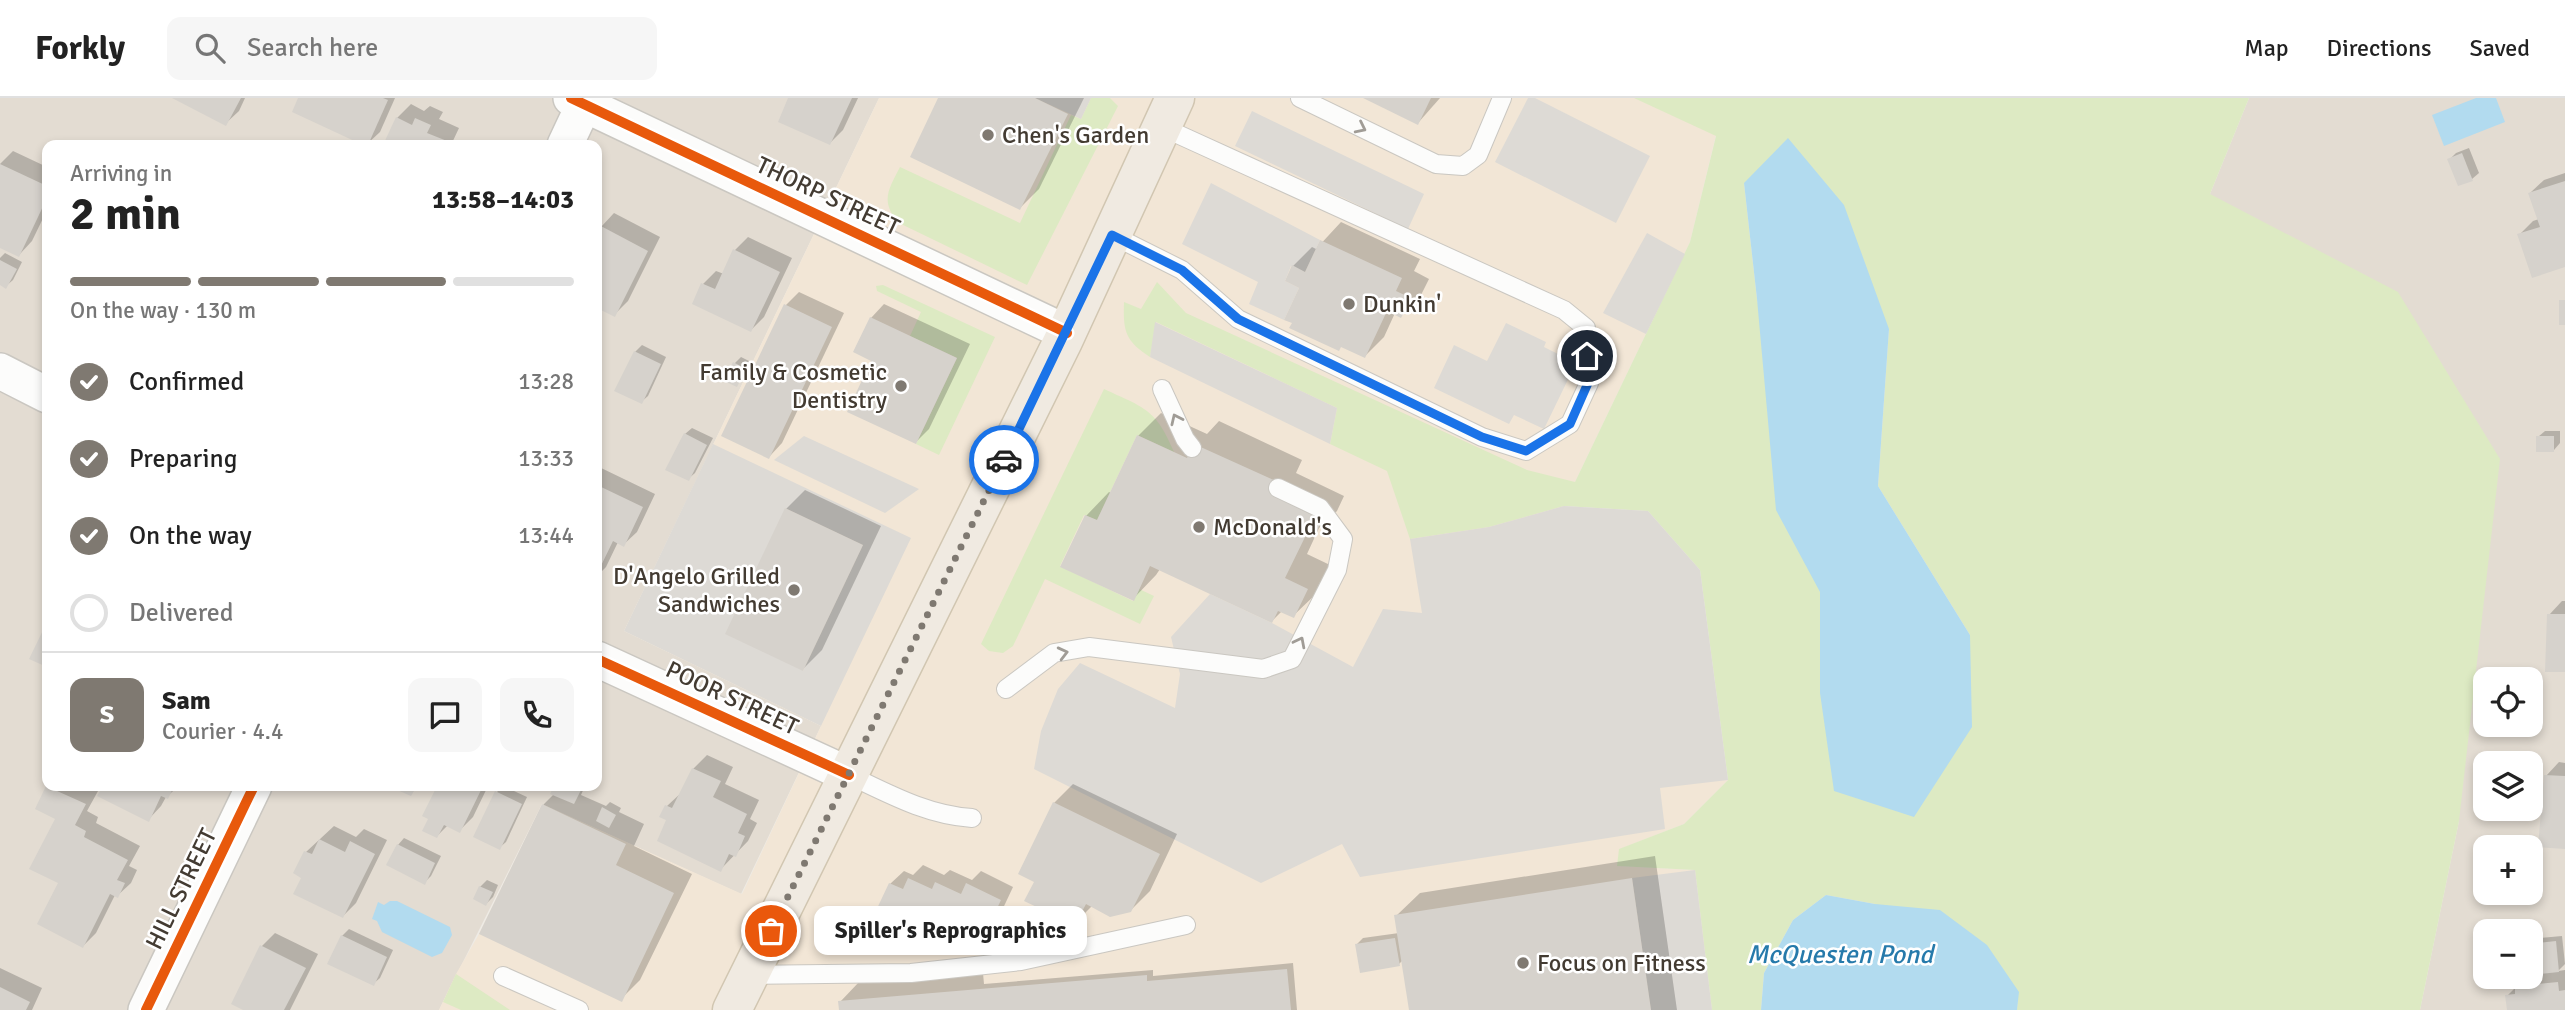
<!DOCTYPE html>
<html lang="en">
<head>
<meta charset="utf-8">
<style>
  :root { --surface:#fff; --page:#f6f6f6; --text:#222; --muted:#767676; --line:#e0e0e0; --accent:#7f7971 }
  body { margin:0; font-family:Signika,sans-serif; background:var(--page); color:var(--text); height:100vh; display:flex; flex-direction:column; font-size:26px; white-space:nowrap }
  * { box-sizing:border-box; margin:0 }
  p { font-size:23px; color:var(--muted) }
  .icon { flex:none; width:38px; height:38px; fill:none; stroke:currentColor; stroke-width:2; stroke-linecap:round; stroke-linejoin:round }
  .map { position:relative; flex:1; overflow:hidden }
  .panel { position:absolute; left:42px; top:42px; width:560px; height:651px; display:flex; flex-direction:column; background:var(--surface); border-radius:14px; box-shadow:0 4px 10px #0003 }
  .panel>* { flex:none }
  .tools { position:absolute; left:2473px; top:569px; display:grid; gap:14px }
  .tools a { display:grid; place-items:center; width:70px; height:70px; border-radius:14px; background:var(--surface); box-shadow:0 4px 10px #0003; font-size:35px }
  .pin { position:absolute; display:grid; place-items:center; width:60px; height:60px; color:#fff; margin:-30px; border:4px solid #fff; border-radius:50%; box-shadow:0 2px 7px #0007 }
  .courier { position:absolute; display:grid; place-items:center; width:70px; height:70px; margin:-35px; border:5px solid #1a73e8; border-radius:50%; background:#fff; color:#222; box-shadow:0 2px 9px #0007 }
  .bubble { position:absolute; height:49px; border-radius:14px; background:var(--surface); box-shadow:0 4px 10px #0003; font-size:23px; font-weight:800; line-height:49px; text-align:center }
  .overview em { font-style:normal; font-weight:800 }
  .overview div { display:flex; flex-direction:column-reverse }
  .overview { display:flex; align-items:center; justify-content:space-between; height:119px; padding:0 28px }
  h1 { font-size:46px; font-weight:800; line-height:52px }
  .bar { display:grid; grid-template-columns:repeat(4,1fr); gap:10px 7px; align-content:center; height:84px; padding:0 28px }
  .bar i { height:9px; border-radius:5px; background:var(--line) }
  .bar .on { background:var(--accent) }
  .bar p { grid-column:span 4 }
  .line { display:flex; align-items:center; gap:18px; padding:0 28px; border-top:2px solid var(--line) }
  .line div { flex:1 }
  .round { display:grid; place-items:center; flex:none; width:74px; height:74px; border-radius:14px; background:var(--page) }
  ol { padding:0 28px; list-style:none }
  li { display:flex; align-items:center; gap:21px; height:77px }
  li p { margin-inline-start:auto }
  li .icon { padding:7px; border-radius:50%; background:var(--accent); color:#fff; stroke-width:4 }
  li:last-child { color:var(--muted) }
  li i { width:38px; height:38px; border:4px solid var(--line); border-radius:50% }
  header { display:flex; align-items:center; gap:42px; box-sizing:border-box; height:98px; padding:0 35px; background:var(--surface); border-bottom:2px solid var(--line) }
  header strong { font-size:33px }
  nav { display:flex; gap:38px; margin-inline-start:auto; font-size:24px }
  .search { width:490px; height:63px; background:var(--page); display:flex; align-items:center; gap:18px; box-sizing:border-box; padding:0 24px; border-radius:14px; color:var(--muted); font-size:26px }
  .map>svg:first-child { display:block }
  .residential { fill:#e3dcd2; fill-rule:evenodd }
  .commercial { fill:#f2e6d6 }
  .green { fill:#ddeac3; fill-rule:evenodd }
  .parking { fill:#dddad5; fill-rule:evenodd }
  .water { fill:#b2dbef }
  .shadow { fill:#0003 }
  .building { fill:#d6d2cc }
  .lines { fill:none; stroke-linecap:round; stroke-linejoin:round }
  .lane-casing { stroke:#cac7c1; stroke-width:20 }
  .street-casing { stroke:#cac7c1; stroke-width:38 }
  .primary-casing { stroke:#d1c6b1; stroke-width:41 }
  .lane { stroke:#fcfcfb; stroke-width:18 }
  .street { stroke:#fcfcfb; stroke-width:35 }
  .primary { stroke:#f0eae1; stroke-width:38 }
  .cycleway-casing { stroke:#fff; stroke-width:15 }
  .cycleway { stroke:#e8590c; stroke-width:10 }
  .oneway { stroke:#a09c96 }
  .done { stroke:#7f7971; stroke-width:7; stroke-dasharray:0 12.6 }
  .route { stroke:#1a73e8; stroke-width:9 }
  .poi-dot { fill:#7f7971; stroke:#fff; stroke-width:2.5 }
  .labels { text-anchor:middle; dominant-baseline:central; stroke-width:5; stroke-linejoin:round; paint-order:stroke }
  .poi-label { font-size:24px; fill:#433b32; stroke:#fff; text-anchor:start }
  .street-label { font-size:24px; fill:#433b32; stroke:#fff }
  .water-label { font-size:26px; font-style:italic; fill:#267aab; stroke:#fff }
</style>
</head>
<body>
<header>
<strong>Forkly</strong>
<div class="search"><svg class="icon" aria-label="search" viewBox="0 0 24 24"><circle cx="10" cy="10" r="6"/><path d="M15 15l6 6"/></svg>Search here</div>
<nav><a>Map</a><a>Directions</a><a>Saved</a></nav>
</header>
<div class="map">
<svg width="2565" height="912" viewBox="0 0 2565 912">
  <rect width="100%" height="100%" fill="#eeebe5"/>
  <!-- residential -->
  <g class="residential">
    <path d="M0,0H879L624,533L821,628L741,796L542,706L439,912H0ZM47,47H597V688H47Z"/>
    <path d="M2249,0H2565V912H2420L2459,723L2210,96ZM2485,581H2530V626H2485ZM2485,665H2530V710H2485ZM2485,749H2530V794H2485ZM2485,833H2530V878H2485Z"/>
  </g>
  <!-- commercial -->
  <path class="commercial" d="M879,0H1725L1690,144L1564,407L1728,682L1684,726L1620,751L1617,768L1695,772L1712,912H439L456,876L479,836L542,706L742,796L821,628L624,533Z"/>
  <!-- green -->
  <g class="green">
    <path d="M1091,0H1110L1118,8L1027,187L899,125C880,104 888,92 900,69L1020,125L1071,17L1081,21Z"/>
    <path d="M1634,0H2249L2210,96L2398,194L2500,361L2459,723L2420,912H2017L2018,894L1875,806L1826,797L1793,822L1764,875L1761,912H1712L1695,772L1617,768L1619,751L1684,726L1728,682L1700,472L1648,413L1564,408L1489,429L1410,441L1387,373L1330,346L1337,310L1156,224L1150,259C1125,243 1123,233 1124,204L1141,211L1157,184L1186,215L1527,372L1575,384L1690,144L1716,38ZM1744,85L1889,231L1878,388L1970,537L1820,595V494L1757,201Z"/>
    <path d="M883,187L995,239L939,357L916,346L957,260L910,238L921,214L877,193L876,188Z"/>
    <path d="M1104,291C1145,310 1156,311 1174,354L1137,337L1097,422L1084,417L1060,468L1133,503L1139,491L1154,498L1140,526L1045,481L1013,548L1003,555L989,553L981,546Z"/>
    <path d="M456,876L510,912H461L443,904Z"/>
  </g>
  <!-- parking -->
  <g class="parking">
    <path d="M1035,0H1091L1081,21Z"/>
    <path d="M1528,0H1535L1650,58L1616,125L1495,64Z"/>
    <path d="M1252,13L1424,96L1408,131L1235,48Z"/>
    <path d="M1211,85L1320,142L1305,174L1291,168L1285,183L1299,190L1284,222L1249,206L1258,184L1182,146Z"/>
    <path d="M1647,135L1685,156L1646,236L1603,215Z"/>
    <path d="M1155,224L1337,310L1330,346L1150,259Z"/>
    <path d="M1506,225L1546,244L1544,249L1576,265L1544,331L1514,317L1509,326L1434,290L1454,247L1487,263Z"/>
    <path d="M804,338L919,391L885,415L774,362Z"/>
    <path d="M713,346L911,440L821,628L624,533ZM785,410L863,447L803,573Z"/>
    <path d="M1564,408L1648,413L1700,472L1728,682L1660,690L1665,731L1360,779L1342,746L1261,785L1034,671L1041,633L1058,591L1080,565L1175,610L1180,576L1171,539L1210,496L1272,525L1353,569L1383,511L1422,515L1410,441L1489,429Z"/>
    <path d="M1695,772L1712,912H1651L1632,780Z"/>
  </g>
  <!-- water -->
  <g class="water">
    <path d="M2476,0H2496L2505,24L2444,48L2432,17Z"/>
    <path d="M1788,40L1844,107L1889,231L1878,388L1970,537L1972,629L1914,719L1834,693L1820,595V494L1776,412L1757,201L1744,85Z"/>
    <path d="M1826,797L1875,806L1940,812L1987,847L2019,894L2017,912H1761L1764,875L1793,822Z"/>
    <path d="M390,803H397L450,829L452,837L442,855L432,859L382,834L377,823L372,821L378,804L384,807Z"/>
  </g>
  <!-- shadow -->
  <g class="shadow">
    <path d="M175,0H245L239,13L225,26Z"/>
    <path d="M300,0H395L380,34L366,47L294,14Z"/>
    <path d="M790,0H858L843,32L830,45Z"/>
    <path d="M940,0H1084L1039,91L1020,110Z"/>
    <path d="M1367,0H1440L1418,25Z"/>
    <path d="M411,6L424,13L430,8L443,14L439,21L459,30L451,47H385L397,20Z"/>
    <path d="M2469,50L2479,75L2472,81L2450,61L2456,55Z"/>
    <path d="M13,53L47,69V112L32,143L19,157L0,148V66Z"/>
    <path d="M2565,75V167L2519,137L2533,123L2539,121L2530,95L2544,82Z"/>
    <path d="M614,115L660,139L628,203L614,217L597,208V136L601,129Z"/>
    <path d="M1341,124L1420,161L1414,173L1429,181L1420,199L1401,218L1395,215L1384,239L1365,258L1301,189L1293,168L1312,149L1316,151Z"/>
    <path d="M748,139L792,160L764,219L751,232L703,186L716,173L724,176L735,152Z"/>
    <path d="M5,155L22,164L13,182L6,188L0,185V160Z"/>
    <path d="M799,194L844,215L782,345L769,359L786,207Z"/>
    <path d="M884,206L970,246L929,331L916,344L871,220Z"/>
    <path d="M642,247L666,259L648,298L641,304L635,254Z"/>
    <path d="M741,259L751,264L743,280L736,287L735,265Z"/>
    <path d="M1161,315L1207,336L1219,323L1302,362L1296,375L1344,398L1337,413L1319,430L1307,456L1330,467L1317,495L1293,518L1282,513L1272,523L1160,471L1156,477L1133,501L1086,418L1109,394L1111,395L1138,338Z"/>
    <path d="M692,330L713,340L695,375L688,381L685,336Z"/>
    <path d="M2545,333H2560V345L2554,352L2538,339Z"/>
    <path d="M597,368L655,396L637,434L623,447L618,444L606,469L597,478Z"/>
    <path d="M805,392L881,428L822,552L803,571L786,411Z"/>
    <path d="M2562,503H2565V573L2549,517Z"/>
    <path d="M707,657L733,669L725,686L759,702L750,721L757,725L748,743L720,772L669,722L667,708L681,695L693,671Z"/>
    <path d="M2559,664L2565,665V750L2546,678Z"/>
    <path d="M1073,686L1177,736L1150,793L1131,812L1092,808L1075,825L1036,783L1054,705Z"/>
    <path d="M48,688H88L98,693L87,713L98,719L96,725L140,748L129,768L137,772L131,785L117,798L115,797L96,835L83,848L60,785L58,720L37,710Z"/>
    <path d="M105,688H179L166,699L161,708L148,722L100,698Z"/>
    <path d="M438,688H488L473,719L459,733L448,727L437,738L430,720L424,717Z"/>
    <path d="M503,688L527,699L506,744L499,750L497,694Z"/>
    <path d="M556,688H585L581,697L606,708L610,704L621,710L619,714L644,726L634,748L692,776L640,882L621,901L543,707L554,696L553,695Z"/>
    <path d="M334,728L356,739L364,731L387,742L356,805L343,818L306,754Z"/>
    <path d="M404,740L441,758L431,778L424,785L398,747Z"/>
    <path d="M1655,758L1677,912H1411L1403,862L1399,866L1357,846L1363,840L1399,835L1396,818L1420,795Z"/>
    <path d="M923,767L944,777L950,772L972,782L981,773L1013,789L998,821L984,834L934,826L929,830L916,824L908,833L890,786L904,773L913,777Z"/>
    <path d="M487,782L498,787L493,799L486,806L480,789Z"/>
    <path d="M349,831L393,852L380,880L373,886L342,838Z"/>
    <path d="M275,835L318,856L290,912H247L262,848Z"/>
    <path d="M2562,838L2565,866L2558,873L2565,872V912H2509L2507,898L2527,878H2530V841Z"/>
    <path d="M1293,865L1297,912H841L840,904L859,884L983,875L984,886L1153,872V878Z"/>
    <path d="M0,870L42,890L32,912H0Z"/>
  </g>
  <!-- building -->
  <g class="building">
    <path d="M172,0H241L226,28Z"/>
    <path d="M298,0H383L388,2L368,47H363L292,14Z"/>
    <path d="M788,0H852L830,47L778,24Z"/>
    <path d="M938,0H1035L1068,16L1020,112L910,59Z"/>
    <path d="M1363,0H1431L1418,27Z"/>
    <path d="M396,19L412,27L415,20L431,27L427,35L447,43L445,47H383Z"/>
    <path d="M2462,55L2473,83L2458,88L2447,61Z"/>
    <path d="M0,66L47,88V100L19,159L0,150Z"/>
    <path d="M2565,83V169L2532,180L2517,136L2540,129L2528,95Z"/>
    <path d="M599,127L648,153L615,219L597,210V132Z"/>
    <path d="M1320,142L1402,180L1396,193L1411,200L1401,220L1387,213L1365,260L1341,249L1339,253L1289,230L1292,225L1284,222L1299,190L1285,183L1292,167L1305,174Z"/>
    <path d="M733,151L780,174L751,234L692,206L701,185L715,191Z"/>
    <path d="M0,162L17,171L6,191L0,187Z"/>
    <rect x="2559" y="202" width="6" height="25"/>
    <path d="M784,206L832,229L769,361L721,338Z"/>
    <path d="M870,219L957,260L916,346L847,314L871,263L853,254Z"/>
    <path d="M634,253L661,266L642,306L614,293Z"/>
    <path d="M733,264L746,271L737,289L724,283Z"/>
    <path d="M684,335L707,347L689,383L665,372Z"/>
    <path d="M1137,337L1187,360L1194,346L1280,385L1274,398L1322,422L1314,438L1307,435L1285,480L1308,491L1294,520L1278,513L1272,525L1150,468L1134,503L1060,469L1085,417L1097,422Z"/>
    <rect x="2536" y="338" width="18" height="16"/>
    <path d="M597,387L643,409L624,449L613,443L597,476Z"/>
    <path d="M785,410L863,447L803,573L725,536Z"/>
    <path d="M2547,516H2565V574H2545Z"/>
    <path d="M47,524V569L29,561Z"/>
    <path d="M692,670L721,683L713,699L747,716L738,735L745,738L736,759L729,756L721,774L657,743L666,722L659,719L665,707L672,710Z"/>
    <path d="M2544,677L2565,678V751L2538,749Z"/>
    <path d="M46,688L86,706L75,727L86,733L84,739L128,762L117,782L125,785L118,800L110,796L83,850L37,826L58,785L29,771L55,721L35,711Z"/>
    <path d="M103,688H174L168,701L161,698L149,724L97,698Z"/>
    <path d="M388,688H417L411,698Z"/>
    <path d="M437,688H483L460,735L444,727L437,740L422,733L428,721L422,718Z"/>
    <path d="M554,688H583L574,706L550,696Z"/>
    <path d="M495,693L522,706L500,752L473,739Z"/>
    <path d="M1053,704L1160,756L1131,814L1110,819L1086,806L1075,827L1024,803L1034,784L1018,776Z"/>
    <path d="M542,706L626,746L616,767L674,795L622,904L479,836Z"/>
    <path d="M602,709L616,717L609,730L596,723Z"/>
    <path d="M319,741L345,754L350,743L375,756L343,820L293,796L301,780L293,775L304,753L312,756Z"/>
    <path d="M397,746L435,765L425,787L386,767Z"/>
    <path d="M908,780L932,791L935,784L961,796L966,785L1001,802L985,836L955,838L932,827L930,833L913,825L908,835L873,819L889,785L903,791Z"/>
    <path d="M1632,780L1651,912H1409L1394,817Z"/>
    <path d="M479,788L493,794L486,808L473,801Z"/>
    <path d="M341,837L387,859L374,888L327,866Z"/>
    <path d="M1395,840L1400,868L1360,875L1355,846Z"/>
    <path d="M2556,843L2559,874L2530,877V846Z"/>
    <path d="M260,847L306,870L284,912H243L231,906Z"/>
    <path d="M1287,871L1291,912H839L838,903L1147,877V883Z"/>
    <path d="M2558,884L2559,893L2565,892V912H2507L2505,897L2515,896V888Z"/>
    <path d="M0,889L30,904L26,912H0Z"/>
  </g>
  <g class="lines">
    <!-- lane casing -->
    <g class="lane-casing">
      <g id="lane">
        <path d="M1300,0L1436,66L1463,68L1478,57L1502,0"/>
        <path d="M1112,137L1182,172L1238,221L1482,339L1526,353L1570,326L1589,285L1586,230L1564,212L1162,29"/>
        <path d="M1162,291L1185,341L1192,350"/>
        <path d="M1006,591L1054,555L1089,549L1263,571L1292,561L1337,472L1343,441L1320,410L1278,390"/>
        <path d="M849,677C889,696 927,717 972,720"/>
        <path d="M749,877L911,875L1021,863L1186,827"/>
        <path d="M503,878L579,912"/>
      </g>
    </g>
    <!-- street casing -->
    <g class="street-casing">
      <g id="street">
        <path d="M571,0L1067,235"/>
        <path d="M565,47L587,0"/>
        <path d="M0,273L47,297"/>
        <path d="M597,561L849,677"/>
        <path d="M146,912L254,688"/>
      </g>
    </g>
    <!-- primary casing -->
    <g class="primary-casing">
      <path id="primary" d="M732,912L1063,243L1175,0"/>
    </g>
    <!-- lane -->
    <use href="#lane" class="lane"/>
    <!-- street -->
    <use href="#street" class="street"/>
    <!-- primary -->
    <use href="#primary" class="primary"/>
    <!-- cycleway casing -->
    <g class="cycleway-casing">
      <g id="cycleway">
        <path d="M571,0L1067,235"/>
        <path d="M597,561L849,677"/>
        <path d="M146,912L254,688"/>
      </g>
    </g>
    <!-- cycleway -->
    <use href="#cycleway" class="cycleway"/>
  </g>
  <!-- one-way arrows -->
  <defs><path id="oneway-chevron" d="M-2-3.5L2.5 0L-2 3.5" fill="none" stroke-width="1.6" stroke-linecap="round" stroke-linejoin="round" transform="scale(1.75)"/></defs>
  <g class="oneway">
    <use href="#oneway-chevron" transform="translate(1361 30) rotate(26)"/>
    <use href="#oneway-chevron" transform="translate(1176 321) rotate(-115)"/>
    <use href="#oneway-chevron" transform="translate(1300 544) rotate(-63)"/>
    <use href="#oneway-chevron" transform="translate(1063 555) rotate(-14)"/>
  </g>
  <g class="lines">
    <!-- done -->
    <path class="done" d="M771,833L1004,362"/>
    <!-- route -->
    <path class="route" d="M1004,362L1112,137L1182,172L1238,221L1482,339L1526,353L1570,326L1588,285L1587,258"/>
  </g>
  <!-- markers -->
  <g class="poi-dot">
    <circle cx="988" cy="37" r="7"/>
    <circle cx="1349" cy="206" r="7"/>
    <circle cx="901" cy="288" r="7"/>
    <circle cx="1199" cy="429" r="7"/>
    <circle cx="794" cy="492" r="7"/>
    <circle cx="1523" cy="865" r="7"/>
  </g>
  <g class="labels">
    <!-- poi labels -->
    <g class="poi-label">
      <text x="1002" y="37">Chen's Garden</text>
      <text x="1363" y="206">Dunkin'</text>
      <text x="887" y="274" text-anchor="end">Family &amp; Cosmetic<tspan x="887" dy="28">Dentistry</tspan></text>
      <text x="1213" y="429">McDonald's</text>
      <text x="780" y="478" text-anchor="end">D'Angelo Grilled<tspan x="780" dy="28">Sandwiches</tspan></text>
      <text x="1537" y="865">Focus on Fitness</text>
    </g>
    <!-- street labels -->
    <g class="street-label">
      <text transform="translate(828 98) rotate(25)">THORP STREET</text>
      <text transform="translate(732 600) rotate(25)">POOR STREET</text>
      <text transform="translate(181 791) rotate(-64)">HILL STREET</text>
    </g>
    <!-- water labels -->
    <g class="water-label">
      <text x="1840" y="857">McQuesten Pond</text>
    </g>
  </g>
</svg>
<div class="tools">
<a><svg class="icon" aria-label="locate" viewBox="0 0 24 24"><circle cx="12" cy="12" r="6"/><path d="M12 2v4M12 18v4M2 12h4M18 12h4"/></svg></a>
<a><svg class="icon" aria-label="layers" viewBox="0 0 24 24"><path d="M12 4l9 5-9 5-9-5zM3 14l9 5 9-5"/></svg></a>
<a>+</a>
<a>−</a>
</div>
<div class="pin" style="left:771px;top:833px;background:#ea580c"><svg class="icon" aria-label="bag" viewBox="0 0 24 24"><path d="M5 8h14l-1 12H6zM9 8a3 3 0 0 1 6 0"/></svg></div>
<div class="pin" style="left:1587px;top:258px;background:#1f2937"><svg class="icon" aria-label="home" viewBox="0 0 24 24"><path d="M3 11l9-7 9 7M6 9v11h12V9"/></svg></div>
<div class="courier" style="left:1004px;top:362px"><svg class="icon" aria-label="car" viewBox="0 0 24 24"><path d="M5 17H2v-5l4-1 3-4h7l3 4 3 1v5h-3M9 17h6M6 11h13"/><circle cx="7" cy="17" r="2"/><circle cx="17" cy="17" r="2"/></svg></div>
<div class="bubble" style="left:814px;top:808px;width:273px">Spiller's Reprographics</div>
<section class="panel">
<div class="overview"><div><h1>2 min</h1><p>Arriving in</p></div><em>13:58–14:03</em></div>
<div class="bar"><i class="on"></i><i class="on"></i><i class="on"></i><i></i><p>On the way · 130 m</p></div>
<ol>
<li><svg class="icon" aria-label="check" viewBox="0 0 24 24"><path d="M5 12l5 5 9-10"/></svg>Confirmed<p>13:28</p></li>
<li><svg class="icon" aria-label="check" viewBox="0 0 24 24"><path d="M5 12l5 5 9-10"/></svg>Preparing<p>13:33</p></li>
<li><svg class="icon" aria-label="check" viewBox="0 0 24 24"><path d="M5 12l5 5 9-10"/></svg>On the way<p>13:44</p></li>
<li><i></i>Delivered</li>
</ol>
<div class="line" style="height:126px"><b class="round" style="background:var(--accent);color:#fff">S</b><div><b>Sam</b><p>Courier · 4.4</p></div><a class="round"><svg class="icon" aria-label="chat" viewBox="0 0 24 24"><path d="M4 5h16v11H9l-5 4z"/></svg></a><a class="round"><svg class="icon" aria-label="phone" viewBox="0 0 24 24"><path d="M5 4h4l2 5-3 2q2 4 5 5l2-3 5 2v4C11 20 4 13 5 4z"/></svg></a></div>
</section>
</div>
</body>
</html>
